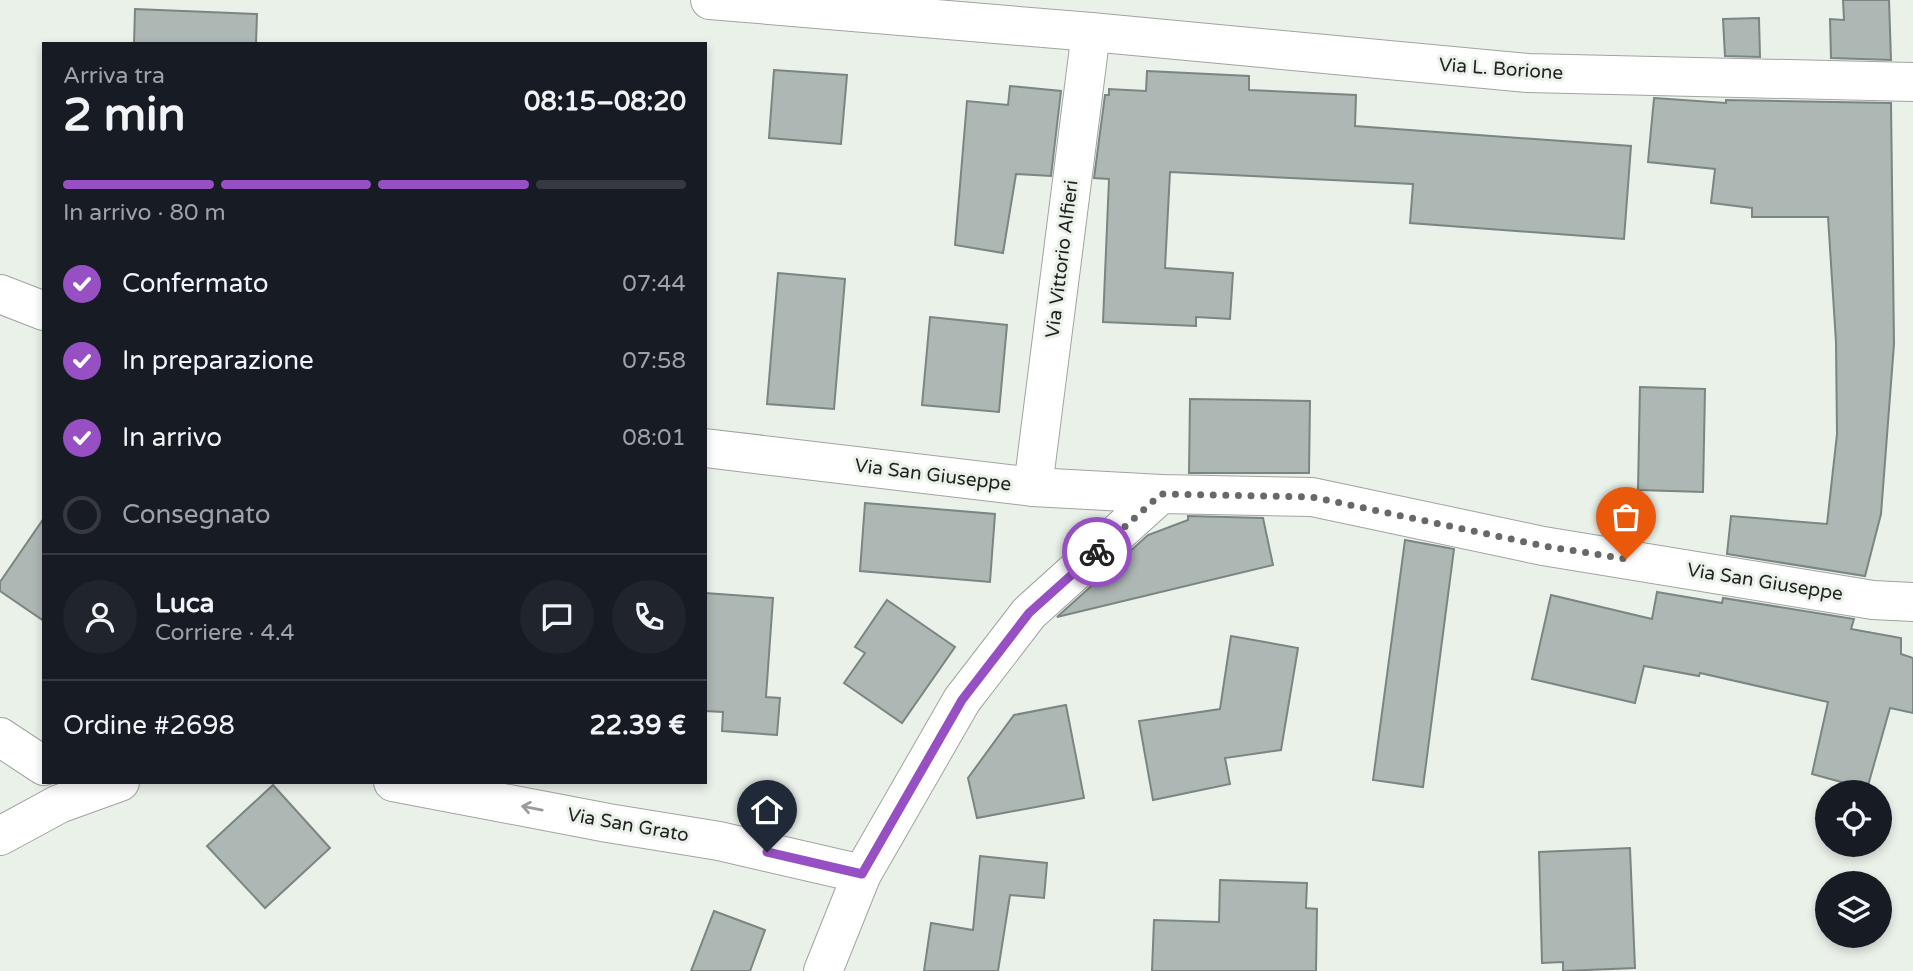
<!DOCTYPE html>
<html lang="it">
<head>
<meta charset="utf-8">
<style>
  :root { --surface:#171b24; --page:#20242c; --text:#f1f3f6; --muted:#9ea1a6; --line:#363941; --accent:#9750c3 }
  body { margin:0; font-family:"Varela Round",sans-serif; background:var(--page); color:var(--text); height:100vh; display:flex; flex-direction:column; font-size:26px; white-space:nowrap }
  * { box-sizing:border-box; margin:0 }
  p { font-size:23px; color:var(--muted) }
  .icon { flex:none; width:38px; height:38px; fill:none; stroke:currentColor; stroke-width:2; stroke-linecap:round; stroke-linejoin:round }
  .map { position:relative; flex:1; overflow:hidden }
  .side { position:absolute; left:42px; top:42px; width:665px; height:742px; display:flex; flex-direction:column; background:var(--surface); border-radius:0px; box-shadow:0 4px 10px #0003 }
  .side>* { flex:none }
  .tools { position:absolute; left:1815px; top:780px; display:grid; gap:14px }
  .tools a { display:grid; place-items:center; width:77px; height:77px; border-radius:50%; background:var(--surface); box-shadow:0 4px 10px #0003; font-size:35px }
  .pin { position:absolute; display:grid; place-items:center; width:60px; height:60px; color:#fff; margin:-72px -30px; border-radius:50% 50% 50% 0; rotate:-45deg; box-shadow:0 0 7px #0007 }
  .pin .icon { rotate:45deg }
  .courier { position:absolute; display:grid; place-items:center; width:70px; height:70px; margin:-35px; border:5px solid #9750c3; border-radius:50%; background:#fff; color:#222; box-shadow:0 2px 9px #0007 }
  .summary em { font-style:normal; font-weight:700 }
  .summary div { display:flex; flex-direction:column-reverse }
  .summary { display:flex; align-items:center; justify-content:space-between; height:119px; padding:0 21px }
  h1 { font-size:46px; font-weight:700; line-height:52px }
  .bar { display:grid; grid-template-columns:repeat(4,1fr); gap:10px 7px; align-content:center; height:84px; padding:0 21px }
  .bar i { height:9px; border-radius:5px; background:var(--line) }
  .bar .active { background:var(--accent) }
  .bar p { grid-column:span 4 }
  .line { display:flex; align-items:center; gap:18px; padding:0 21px; border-top:2px solid var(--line) }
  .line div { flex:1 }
  .round { display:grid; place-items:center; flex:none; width:74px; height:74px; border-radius:37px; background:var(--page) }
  ol { padding:0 21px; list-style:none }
  li { display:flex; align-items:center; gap:21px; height:77px }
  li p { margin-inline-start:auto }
  li .icon { padding:7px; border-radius:50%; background:var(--accent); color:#fff; stroke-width:4 }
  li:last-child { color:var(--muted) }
  li i { width:38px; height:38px; border:4px solid var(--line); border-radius:50% }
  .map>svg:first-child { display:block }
  .building { fill:#adb7b4; stroke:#7b8582; stroke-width:2 }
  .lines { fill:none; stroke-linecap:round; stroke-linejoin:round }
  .minor-casing { stroke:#9fa59e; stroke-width:40 }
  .minor { stroke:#fff; stroke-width:38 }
  .oneway { stroke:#9a9b9a }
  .done { stroke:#666a66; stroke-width:7; stroke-dasharray:0 12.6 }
  .route { stroke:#9750c3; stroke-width:9 }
  .labels { text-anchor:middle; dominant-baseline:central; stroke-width:6; stroke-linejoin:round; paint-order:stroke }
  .street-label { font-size:19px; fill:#1f211f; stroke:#eaf1e9 }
</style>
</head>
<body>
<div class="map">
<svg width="1913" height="971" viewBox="0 0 1913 971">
  <rect width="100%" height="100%" fill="#eaf1e9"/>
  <!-- building -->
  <g class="building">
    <path d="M1843,0H1889L1891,60L1831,58L1830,19L1844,20Z"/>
    <path d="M135,9L257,14L256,44H134Z"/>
    <path d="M1759,18L1760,57L1725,56L1723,19Z"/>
    <path d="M774,70L847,75L841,144L769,138Z"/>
    <path d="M1147,71L1249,76V90L1356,95L1355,126L1631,146L1624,239L1410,223L1413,184L1170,172L1165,268L1233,273L1230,319L1196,317V326L1103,322L1109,179L1094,178L1105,95H1109V89L1146,91Z"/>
    <path d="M1010,86L1061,91L1051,176L1016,174L1003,253L955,245L967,101L1008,105Z"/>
    <path d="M1654,98L1726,103V100L1891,103L1894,344L1881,514L1865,576L1727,554L1731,516L1827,524L1837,434L1836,342L1828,217H1752V208L1711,203L1715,169L1648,162Z"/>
    <path d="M778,273L845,279L834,409L767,404Z"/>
    <path d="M930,317L1007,325L999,412L922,405Z"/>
    <path d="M1640,387L1705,389L1703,492L1638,490Z"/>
    <path d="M1190,399L1310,401L1309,473H1189Z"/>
    <path d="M865,503L995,514L990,582L860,571Z"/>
    <path d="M1188,516L1263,518L1273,565L1057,617L1148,535L1188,520Z"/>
    <path d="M44,518V621L0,591V582Z"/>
    <path d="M1405,540L1454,549L1423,787L1373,780Z"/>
    <path d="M1657,592L1722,603L1723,598L1854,619L1851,629L1901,638V654L1913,658V713L1890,708L1867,789L1812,774L1828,702L1700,673L1699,676L1644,666L1635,703L1532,679L1551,595L1652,619Z"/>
    <path d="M705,593L773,598L766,697L780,698L777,735L722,731L723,712L705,711Z"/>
    <path d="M887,600L955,647L902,723L844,683L865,653L855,647Z"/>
    <path d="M1231,636L1298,648L1281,750L1225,758L1230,784L1153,800L1139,721L1220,709Z"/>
    <path d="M1066,705L1084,798L977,818L968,778L1014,715Z"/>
    <path d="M273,785L330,848L265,908L207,846Z"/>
    <path d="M1630,848L1635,968L1563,971V962L1542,963L1539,852Z"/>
    <path d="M980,856L1047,863L1044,898L1010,895L998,971H924L931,923L973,930Z"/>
    <path d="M1220,880L1307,883L1306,908L1317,909L1316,971H1152L1154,920L1219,922Z"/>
    <path d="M714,911L765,930L750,971H691Z"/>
  </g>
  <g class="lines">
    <!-- minor casing -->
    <g class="minor-casing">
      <g id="minor">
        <path d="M710,0L1091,32L1528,73L1913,82"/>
        <path d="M0,294L44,311"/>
        <path d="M705,448L1033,487L1161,494L1312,497L1543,546L1873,600L1913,602"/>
        <path d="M1033,487L1091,32"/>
        <path d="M0,737L44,766"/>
        <path d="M393,782L608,823L719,841L862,874"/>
        <path d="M0,836L59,804L120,782"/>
        <path d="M823,971L862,874L962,700L1029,613L1161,494"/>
      </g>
    </g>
    <!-- minor -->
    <use href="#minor" class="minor"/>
  </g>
  <!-- one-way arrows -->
  <defs><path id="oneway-shaft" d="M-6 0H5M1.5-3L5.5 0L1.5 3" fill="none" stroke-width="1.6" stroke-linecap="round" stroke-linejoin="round" transform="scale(1.75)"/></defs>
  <use class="oneway" href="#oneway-shaft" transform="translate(532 808) rotate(-169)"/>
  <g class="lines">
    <!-- done -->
    <path class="done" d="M1097,552L1161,494L1312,497L1544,546L1626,559"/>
    <!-- route -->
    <path class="route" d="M767,852L862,874L962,700L1029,613L1097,552"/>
  </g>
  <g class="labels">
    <!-- street labels -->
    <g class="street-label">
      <text transform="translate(1501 69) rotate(4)">Via L. Borione</text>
      <text transform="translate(1062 259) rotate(-83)">Via Vittorio Alfieri</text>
      <text transform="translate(933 475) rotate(7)">Via San Giuseppe</text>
      <text transform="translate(1765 582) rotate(9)">Via San Giuseppe</text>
      <text transform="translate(628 825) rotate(10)">Via San Grato</text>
    </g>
  </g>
</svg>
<div class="tools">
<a><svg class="icon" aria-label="locate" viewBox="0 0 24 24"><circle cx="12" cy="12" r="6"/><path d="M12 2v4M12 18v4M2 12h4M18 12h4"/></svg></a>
<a><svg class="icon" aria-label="layers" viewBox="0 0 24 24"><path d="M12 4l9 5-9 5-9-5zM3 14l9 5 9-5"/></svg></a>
</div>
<div class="pin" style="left:1626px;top:559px;background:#ea580c"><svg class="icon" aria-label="bag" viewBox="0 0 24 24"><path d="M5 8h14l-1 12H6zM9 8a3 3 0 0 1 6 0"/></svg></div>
<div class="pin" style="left:767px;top:852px;background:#1f2937"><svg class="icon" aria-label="home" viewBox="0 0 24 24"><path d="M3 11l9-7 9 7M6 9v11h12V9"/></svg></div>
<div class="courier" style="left:1097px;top:552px"><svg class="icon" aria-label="bike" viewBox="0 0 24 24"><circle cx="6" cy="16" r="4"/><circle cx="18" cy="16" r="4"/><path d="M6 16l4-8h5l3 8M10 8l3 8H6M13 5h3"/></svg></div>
<section class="side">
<div class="summary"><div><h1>2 min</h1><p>Arriva tra</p></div><em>08:15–08:20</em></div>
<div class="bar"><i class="active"></i><i class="active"></i><i class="active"></i><i></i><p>In arrivo · 80 m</p></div>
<ol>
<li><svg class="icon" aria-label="check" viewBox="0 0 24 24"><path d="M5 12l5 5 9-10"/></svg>Confermato<p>07:44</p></li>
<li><svg class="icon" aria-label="check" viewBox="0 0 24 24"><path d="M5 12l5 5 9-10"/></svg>In preparazione<p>07:58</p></li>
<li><svg class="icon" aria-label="check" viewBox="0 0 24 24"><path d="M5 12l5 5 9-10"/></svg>In arrivo<p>08:01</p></li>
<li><i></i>Consegnato</li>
</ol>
<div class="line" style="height:126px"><a class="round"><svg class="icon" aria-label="person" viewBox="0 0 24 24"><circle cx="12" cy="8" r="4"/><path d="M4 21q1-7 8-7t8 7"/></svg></a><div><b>Luca</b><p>Corriere · 4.4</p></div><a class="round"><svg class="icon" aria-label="chat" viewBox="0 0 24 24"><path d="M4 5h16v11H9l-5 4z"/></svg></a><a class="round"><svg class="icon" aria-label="phone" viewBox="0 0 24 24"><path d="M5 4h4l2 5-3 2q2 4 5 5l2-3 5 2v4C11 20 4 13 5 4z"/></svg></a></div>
<div class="line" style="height:91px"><div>Ordine #2698</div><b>22.39 €</b></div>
</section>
</div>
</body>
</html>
